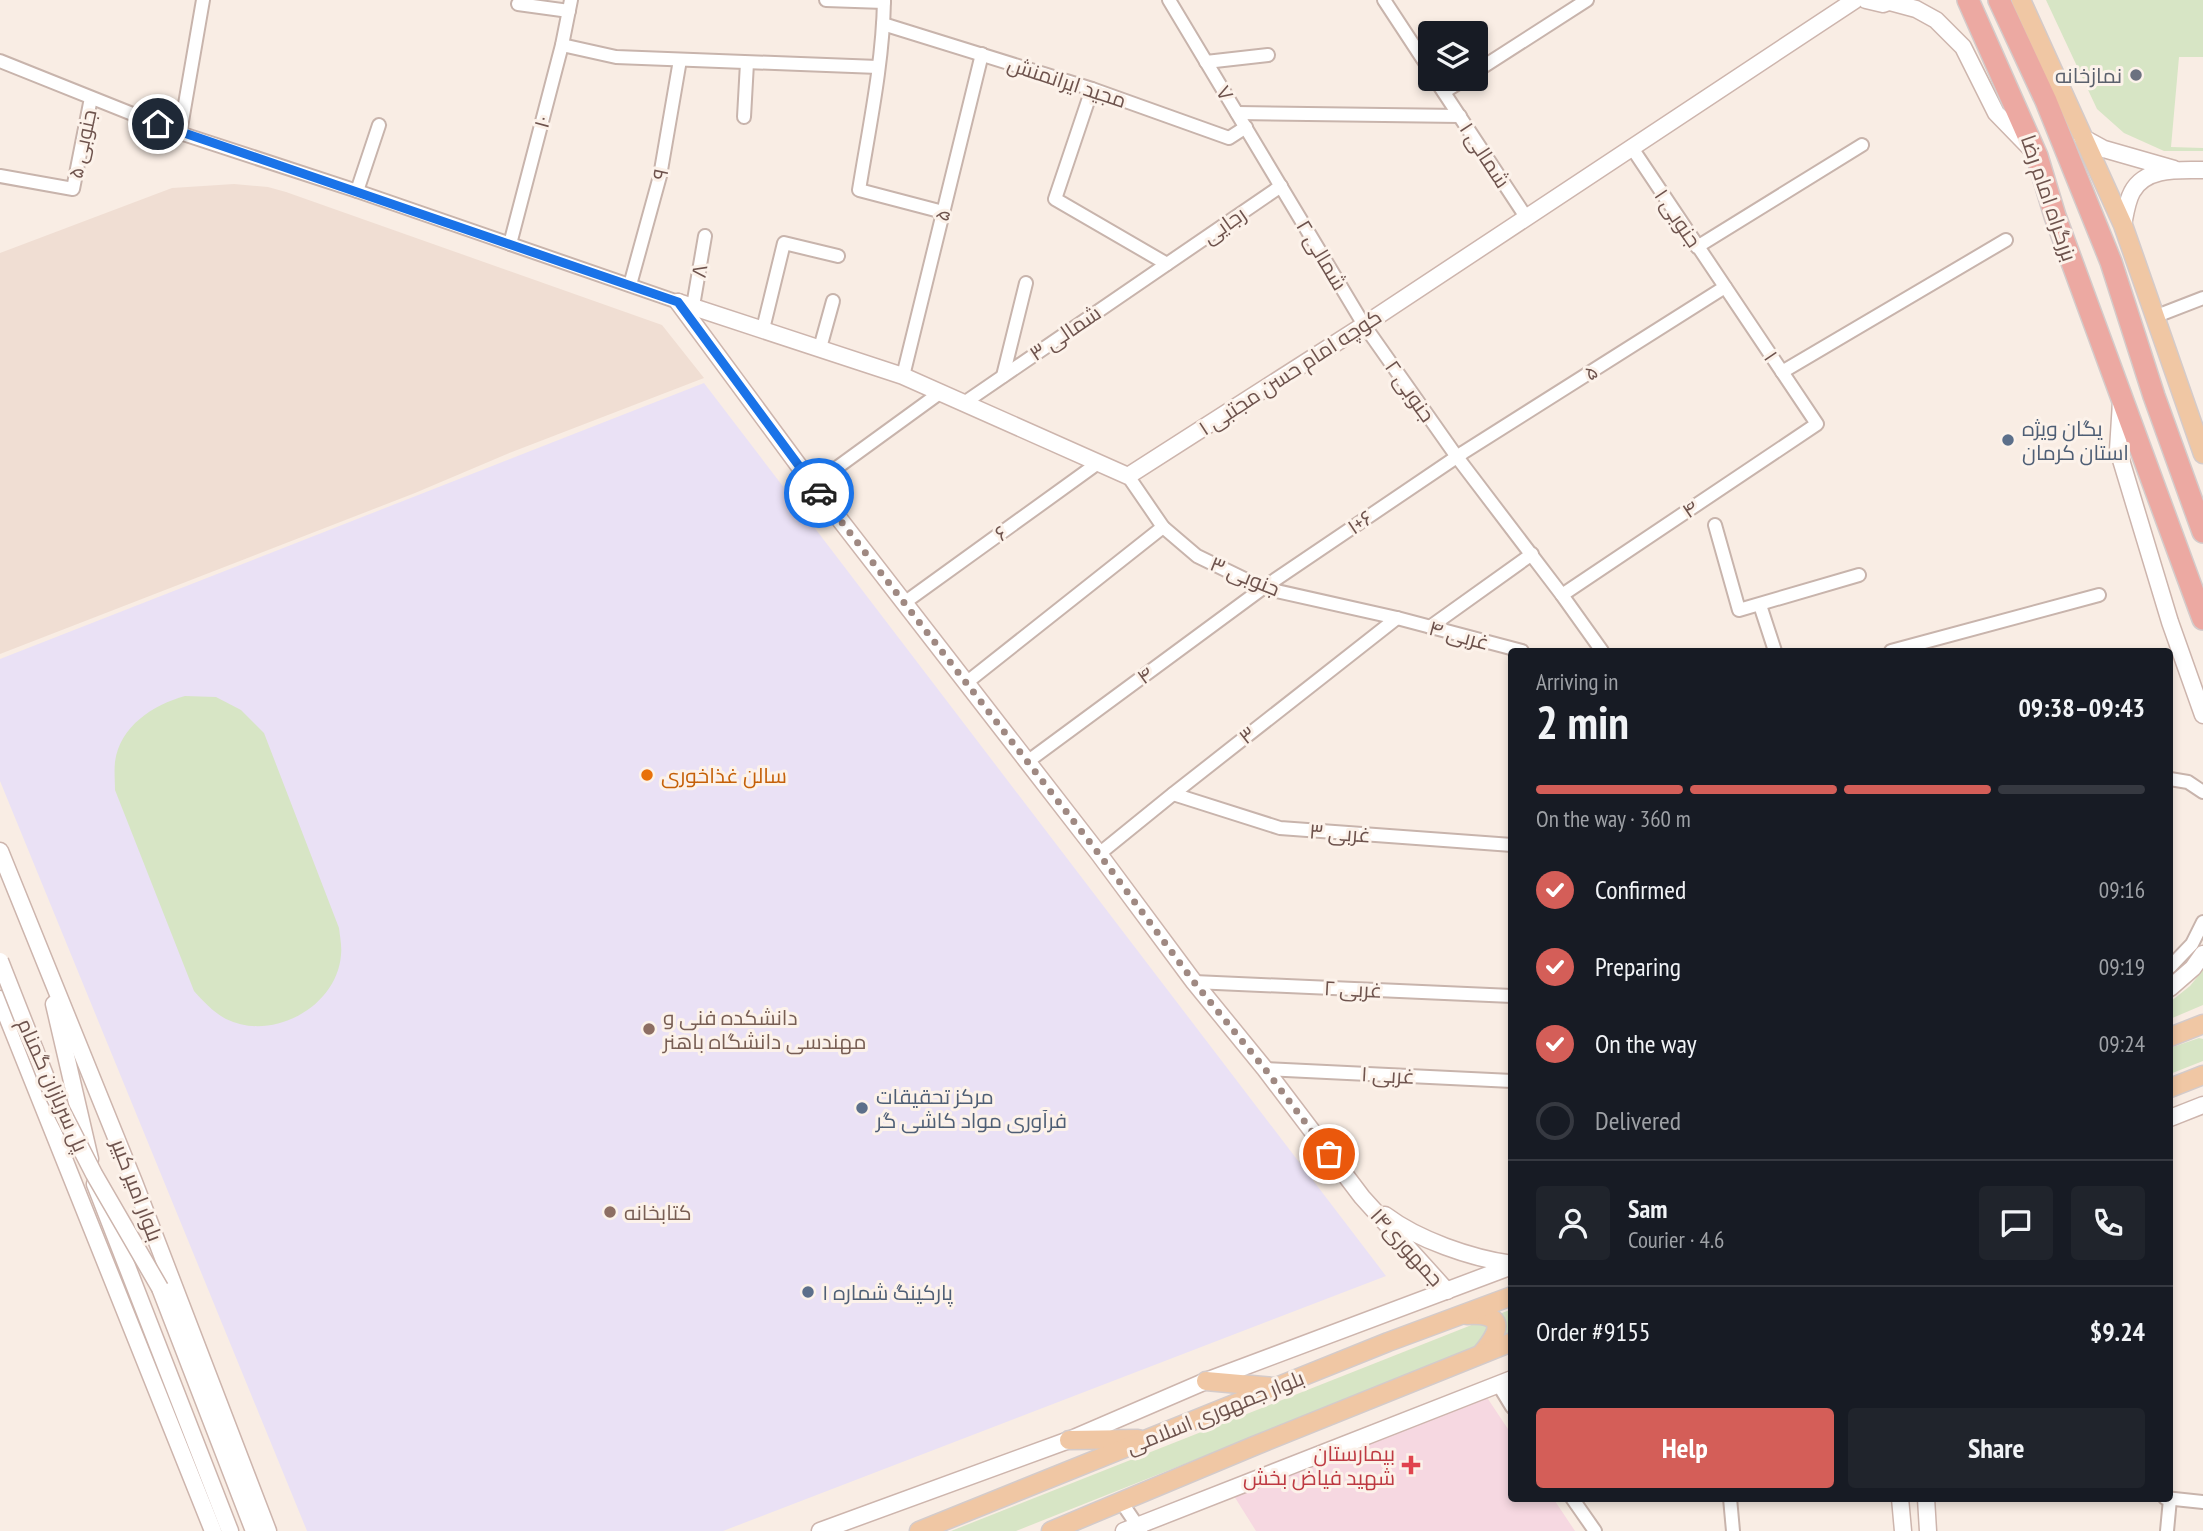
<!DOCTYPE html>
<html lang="en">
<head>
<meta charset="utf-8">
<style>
  :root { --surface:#171b24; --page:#20242c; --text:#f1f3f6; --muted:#9ea1a6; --line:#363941; --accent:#d45e58 }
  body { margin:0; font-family:"PT Sans Narrow",Cairo,sans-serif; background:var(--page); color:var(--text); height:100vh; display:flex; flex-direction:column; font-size:26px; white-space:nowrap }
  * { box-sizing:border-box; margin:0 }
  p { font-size:23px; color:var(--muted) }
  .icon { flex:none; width:38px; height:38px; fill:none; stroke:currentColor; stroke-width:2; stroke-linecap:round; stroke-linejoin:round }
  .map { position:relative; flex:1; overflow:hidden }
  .sheet { position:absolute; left:1508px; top:648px; width:665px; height:854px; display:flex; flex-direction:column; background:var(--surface); border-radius:7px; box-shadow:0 4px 10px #0003 }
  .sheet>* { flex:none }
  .buttons { position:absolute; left:1418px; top:21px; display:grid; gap:14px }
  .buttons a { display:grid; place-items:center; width:70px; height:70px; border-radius:7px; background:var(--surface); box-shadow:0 4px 10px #0003; font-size:35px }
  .pin { position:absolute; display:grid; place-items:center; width:60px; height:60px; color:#fff; margin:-30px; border:4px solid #fff; border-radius:50%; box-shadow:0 2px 7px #0007 }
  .courier { position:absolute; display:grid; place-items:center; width:70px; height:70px; margin:-35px; border:5px solid #1a73e8; border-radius:50%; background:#fff; color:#222; box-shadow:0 2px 9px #0007 }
  .head em { font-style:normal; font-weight:700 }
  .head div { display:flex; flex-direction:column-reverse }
  .head { display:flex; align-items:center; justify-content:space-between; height:119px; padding:0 28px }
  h1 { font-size:46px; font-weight:700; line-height:52px }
  .bar { display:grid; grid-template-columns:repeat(4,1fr); gap:10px 7px; align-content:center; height:84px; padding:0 28px }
  .bar i { height:9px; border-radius:5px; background:var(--line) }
  .bar .on { background:var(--accent) }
  .bar p { grid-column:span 4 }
  .line { display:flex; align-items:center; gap:18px; padding:0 28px; border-top:2px solid var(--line) }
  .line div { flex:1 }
  .round { display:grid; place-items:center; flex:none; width:74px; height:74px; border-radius:7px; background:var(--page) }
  ol { padding:0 28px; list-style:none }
  li { display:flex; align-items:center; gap:21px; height:77px }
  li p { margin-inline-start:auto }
  li .icon { padding:7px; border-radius:50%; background:var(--accent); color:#fff; stroke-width:4 }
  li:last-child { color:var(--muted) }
  li i { width:38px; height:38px; border:4px solid var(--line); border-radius:50% }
  .cta { display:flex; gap:14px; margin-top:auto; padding:14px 28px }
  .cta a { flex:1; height:80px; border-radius:7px; background:var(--accent); color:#fff; font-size:28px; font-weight:700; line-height:80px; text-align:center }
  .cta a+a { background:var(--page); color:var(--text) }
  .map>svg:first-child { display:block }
  .residential { fill:#f0ded3 }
  .education { fill:#eae1f5 }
  .medical { fill:#f6d8e1 }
  .green { fill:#d7e5c5 }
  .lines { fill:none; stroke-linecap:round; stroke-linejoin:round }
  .street-casing { stroke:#c8b4ac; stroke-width:16 }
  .secondary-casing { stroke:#cdb5ad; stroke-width:19 }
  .primary-casing { stroke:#d4cbca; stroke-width:21 }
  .highway-casing { stroke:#d4cbca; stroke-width:24 }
  .street { stroke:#fff; stroke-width:12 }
  .secondary { stroke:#fff; stroke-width:16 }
  .primary { stroke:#f0c7a4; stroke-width:18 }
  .highway { stroke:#eca9a2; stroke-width:21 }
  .secondary-bridge-casing { stroke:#cdb5ad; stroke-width:19; stroke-linecap:butt }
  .secondary-bridge { stroke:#fff; stroke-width:16 }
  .done { stroke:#9f8982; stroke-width:7; stroke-dasharray:0 12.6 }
  .route { stroke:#1a73e8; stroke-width:9 }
  .worship-dot { fill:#6b7280; stroke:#fcf2ea; stroke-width:2.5 }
  .service-dot { fill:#5c6f8a; stroke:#fcf2ea; stroke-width:2.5 }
  .food-dot { fill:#e8710a; stroke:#fcf2ea; stroke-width:2.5 }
  .education-dot { fill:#8d6e63; stroke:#fcf2ea; stroke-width:2.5 }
  .health-dot { fill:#e0444e; stroke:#fcf2ea; stroke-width:2.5 }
  .labels { text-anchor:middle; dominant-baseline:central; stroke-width:6; stroke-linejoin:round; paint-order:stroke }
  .worship-label { font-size:21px; fill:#5b616d; stroke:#fcf2ea; text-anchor:end }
  .street-label { font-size:21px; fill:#6e534d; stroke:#fcf2ea }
  .service-label { font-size:21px; fill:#4e5e75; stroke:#fcf2ea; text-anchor:start }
  .food-label { font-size:21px; fill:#c56008; stroke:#fcf2ea; text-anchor:start }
  .education-label { font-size:21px; fill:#785e54; stroke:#fcf2ea; text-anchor:start }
  .health-label { font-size:21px; fill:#be3a42; stroke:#fcf2ea; text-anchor:end }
</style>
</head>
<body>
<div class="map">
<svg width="2203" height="1531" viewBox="0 0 2203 1531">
  <rect width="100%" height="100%" fill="#f9ede4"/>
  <!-- residential -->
  <path class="residential" d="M234,184L268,187L286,192L662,325L704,378L507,454L415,493L0,654V253L172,188Z"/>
  <!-- education -->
  <path class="education" d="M704,383L1386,1276L723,1531H307L0,781V659Z"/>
  <!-- medical -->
  <path class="medical" d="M1486,1396L1512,1435V1498H1553L1575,1531H1256L1234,1496Z"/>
  <!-- green -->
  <g class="green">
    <path d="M2046,0H2203V57H2179L2171,147L2203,148V151H2164L2124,133L2097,109Z"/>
    <path d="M185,696L216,697L241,710L264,733L339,928C340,937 342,946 341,955C337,1007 272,1042 226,1019C213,1012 204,1002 194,991L115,790C115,781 114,771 115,762C120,726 153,705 185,696Z"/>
    <path d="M2203,970V1005L2170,1019V1002L2190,986Z"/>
    <path d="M2199,1038L2203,1039V1061L2170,1074V1048Z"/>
    <path d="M1512,1309V1334L1016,1531H951Z"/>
  </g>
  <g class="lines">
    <!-- street casing -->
    <g class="street-casing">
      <g id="street">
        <path d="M826,0L884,2"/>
        <path d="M884,0C883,63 869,128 859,190L943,212"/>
        <path d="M1169,0L1364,325L1457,457L1562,595L1602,651"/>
        <path d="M1384,0L1430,70"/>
        <path d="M518,4L569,11"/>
        <path d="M883,24L1092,89L1229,138L1246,127"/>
        <path d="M562,45L616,57L878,67"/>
        <path d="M0,61L180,133L357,191L678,302"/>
        <path d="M1206,62L1268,55"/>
        <path d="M1475,72L1587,0"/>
        <path d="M1435,79L1526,217"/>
        <path d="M1092,89L1055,199L1167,264"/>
        <path d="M1444,92L1465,79"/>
        <path d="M1237,113L1460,116"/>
        <path d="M744,117L747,63"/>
        <path d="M180,133L203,0"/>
        <path d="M0,176L73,189L91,98"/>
        <path d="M357,191L379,125"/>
        <path d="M510,244L562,45L571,0"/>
        <path d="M1697,247L1862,145"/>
        <path d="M630,285L660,176L680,60"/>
        <path d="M693,306L705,236"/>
        <path d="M2154,317L2203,298"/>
        <path d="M763,329L784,243L838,256"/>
        <path d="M820,348L833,301"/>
        <path d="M1782,372L2006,240"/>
        <path d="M903,376L982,54"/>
        <path d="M1003,376L1026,283"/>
        <path d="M964,403L1281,186"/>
        <path d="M1128,476L1163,527L1197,556L1263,588L1397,618L1522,651"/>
        <path d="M813,485L941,392"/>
        <path d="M1715,525L1739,610L1859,575"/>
        <path d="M1562,595L1817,424L1632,148"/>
        <path d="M904,603L1098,463"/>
        <path d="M1760,605L1775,651"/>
        <path d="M1430,627L1532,554"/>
        <path d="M1891,651L2099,595"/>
        <path d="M966,683L1163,527"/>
        <path d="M1027,762L1263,588L1464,452L1725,287"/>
        <path d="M2170,779L2188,782L2203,792"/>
        <path d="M1173,794L1280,828L1512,845"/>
        <path d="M1099,854L1173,794L1397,618"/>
        <path d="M2170,967L2192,944L2203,922"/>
        <path d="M1194,982L1512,996"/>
        <path d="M1265,1069L1512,1081"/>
        <path d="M1498,1384L1512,1407"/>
        <path d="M1572,1498L1595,1531"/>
        <path d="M1730,1498L1733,1531"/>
        <path d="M2165,1498L2203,1502"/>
        <path d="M1122,1503L1141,1531"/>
        <path d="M2167,1531L2170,1499"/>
      </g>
    </g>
    <!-- secondary casing -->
    <g class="secondary-casing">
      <g id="secondary">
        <path d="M1866,0L1883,4L1894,0"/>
        <path d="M1890,2L1916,9L1936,20L1963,47L1996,113L2030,148"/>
        <path d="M2082,137L2104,149L2174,169"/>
        <path d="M2123,225C2125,215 2127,201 2132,192C2145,167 2179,170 2203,170"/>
        <path d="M678,302L903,376L1128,476L1364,325L1855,0"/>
        <path d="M678,302L813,485L1099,854L1194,982L1265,1069L1362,1197L1447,1291"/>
        <path d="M2121,402L2118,450L2170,622L2203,715"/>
        <path d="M0,851L134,1182L268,1531"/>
        <path d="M2170,988L2193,968L2203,954"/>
        <path d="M0,999L213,1531"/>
        <path d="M54,1004L90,1159"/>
        <path d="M2170,1118L2203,1105"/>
        <path d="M95,1184L230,1531"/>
        <path d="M1385,1215C1418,1240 1471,1258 1512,1264"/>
        <path d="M160,1288L254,1531"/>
        <path d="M1900,1498L1903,1531"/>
        <path d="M1926,1498L1928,1531"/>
        <path d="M820,1531L1069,1440L1206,1381L1512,1266"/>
        <path d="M1124,1531L1512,1379"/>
      </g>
    </g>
    <!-- primary casing -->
    <g class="primary-casing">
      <g id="primary">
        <path d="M2021,0L2123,225L2203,454"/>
        <path d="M2170,1037L2203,1024"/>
        <path d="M2170,1088L2203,1075"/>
        <path d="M1467,1315C1505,1313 1502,1329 1482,1353"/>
        <path d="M1206,1381L1273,1387"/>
        <path d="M1069,1440L1138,1439"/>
        <path d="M919,1531L1388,1342L1512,1296"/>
        <path d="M1051,1531L1254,1446L1512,1342"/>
      </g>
    </g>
    <!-- highway casing -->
    <g class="highway-casing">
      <g id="highway">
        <path d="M1968,0L2037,156L2055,216L2203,619"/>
        <path d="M1999,0L2046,101L2111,262L2154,396L2203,532"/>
      </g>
    </g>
    <!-- street -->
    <use href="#street" class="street"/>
    <!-- secondary -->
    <use href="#secondary" class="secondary"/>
    <!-- primary -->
    <use href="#primary" class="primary"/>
    <!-- highway -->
    <use href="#highway" class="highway"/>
    <!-- secondary-bridge casing -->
    <g class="secondary-bridge-casing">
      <path id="secondary-bridge" d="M0,961L50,1088L94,1174L160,1288"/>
    </g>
    <!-- secondary-bridge -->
    <use href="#secondary-bridge" class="secondary-bridge"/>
  </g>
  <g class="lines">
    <!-- done -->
    <path class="done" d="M819,493L1099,854L1194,982L1265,1069L1329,1154"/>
    <!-- route -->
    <path class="route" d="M158,124L678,302L819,493"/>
  </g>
  <!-- markers -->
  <circle class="worship-dot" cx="2136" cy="75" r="7"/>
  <g class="service-dot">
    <circle cx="2008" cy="440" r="7"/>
    <circle cx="862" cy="1108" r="7"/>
    <circle cx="808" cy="1292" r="7"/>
  </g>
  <circle class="food-dot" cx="647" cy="775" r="7"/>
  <g class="education-dot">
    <circle cx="649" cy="1029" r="7"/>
    <circle cx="610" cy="1212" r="7"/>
  </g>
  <path class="health-dot" d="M1407.5 1454.5h7v7h7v7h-7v7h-7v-7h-7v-7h7z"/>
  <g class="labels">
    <!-- worship labels -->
    <g class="worship-label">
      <text x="2122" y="75">نمازخانه</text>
    </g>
    <!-- street labels -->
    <g class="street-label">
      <text transform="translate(1067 82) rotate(18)">مجید ایرانمنش</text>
      <text transform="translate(1225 93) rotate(59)">۷</text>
      <text transform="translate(542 122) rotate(-75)">۱۰</text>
      <text transform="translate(82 144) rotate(-78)">۵ جنوبی</text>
      <text transform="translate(1485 155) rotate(57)">۱ شمالی</text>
      <text transform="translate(660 174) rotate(-78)">۹</text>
      <text transform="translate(2049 198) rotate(71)">بزرگراه امام رضا</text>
      <text transform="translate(942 215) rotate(-76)">۵</text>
      <text transform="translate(1678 218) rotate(56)">۱ جنوبی</text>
      <text transform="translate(1224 225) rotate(-35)">رجایی</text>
      <text transform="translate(1322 255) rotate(59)">۲ شمالی</text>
      <text transform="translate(699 271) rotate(-80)">۸</text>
      <text transform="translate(1065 333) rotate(-34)">۳ شمالی</text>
      <text transform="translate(1771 356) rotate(56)">۱‍</text>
      <text transform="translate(1290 372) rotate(-33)">کوچه امام حسن مجتبی ۱</text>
      <text transform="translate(1591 372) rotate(-32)">۵</text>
      <text transform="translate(1410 391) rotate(55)">۲ جنوبی</text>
      <text transform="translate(1690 509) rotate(-34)">۴</text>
      <text transform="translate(1360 522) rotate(-34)">۱+۶</text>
      <text transform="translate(1001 533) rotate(-36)">۶</text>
      <text transform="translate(1245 576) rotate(22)">۳ جنوبی</text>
      <text transform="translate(1459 635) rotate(15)">۴ غربی</text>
      <text transform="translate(1145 675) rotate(-36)">۴</text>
      <text transform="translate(1247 735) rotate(-38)">۳</text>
      <text transform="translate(1340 833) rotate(4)">۳ غربی</text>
      <text transform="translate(1353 989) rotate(3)">۲ غربی</text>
      <text transform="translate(1388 1075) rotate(3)">۱ غربی</text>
      <text transform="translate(53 1085) rotate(66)">پل سربازان گمنام</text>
      <text transform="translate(137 1190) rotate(69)">بلوار امیر کبیر</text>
      <text transform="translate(1407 1247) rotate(48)">جمهوری۱۴</text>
      <text transform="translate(1215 1412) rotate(-22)">بلوار جمهوری اسلامی</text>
    </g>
    <!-- service labels -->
    <g class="service-label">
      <text x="2022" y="428">یگان ویژه<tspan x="2022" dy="24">استان کرمان</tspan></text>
      <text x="876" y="1096">مرکز تحقیقات<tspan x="876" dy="24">فرآوری مواد کاشی گر</tspan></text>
      <text x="822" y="1292">پارکینگ شماره ۱</text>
    </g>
    <!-- food labels -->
    <g class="food-label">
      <text x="661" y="775">سالن غذاخوری</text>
    </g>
    <!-- education labels -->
    <g class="education-label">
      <text x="663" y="1017">دانشکده فنی و<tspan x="663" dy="24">مهندسی دانشگاه باهنر</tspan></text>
      <text x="624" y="1212">کتابخانه</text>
    </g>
    <!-- health labels -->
    <g class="health-label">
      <text x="1395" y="1453">بیمارستان<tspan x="1395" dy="24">شهید فیاض بخش</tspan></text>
    </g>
  </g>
</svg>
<div class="buttons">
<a><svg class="icon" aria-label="layers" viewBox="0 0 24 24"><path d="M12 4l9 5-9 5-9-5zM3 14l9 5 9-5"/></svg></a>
</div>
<div class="pin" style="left:1329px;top:1154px;background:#ea580c"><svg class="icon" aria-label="bag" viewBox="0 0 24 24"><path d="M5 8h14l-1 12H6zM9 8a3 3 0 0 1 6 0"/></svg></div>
<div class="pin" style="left:158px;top:124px;background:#1f2937"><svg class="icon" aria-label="home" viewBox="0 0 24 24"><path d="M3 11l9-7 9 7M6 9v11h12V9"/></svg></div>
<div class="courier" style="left:819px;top:493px"><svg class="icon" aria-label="car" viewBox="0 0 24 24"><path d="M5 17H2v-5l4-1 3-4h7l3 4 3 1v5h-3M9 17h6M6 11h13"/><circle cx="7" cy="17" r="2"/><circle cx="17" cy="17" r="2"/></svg></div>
<section class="sheet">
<div class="head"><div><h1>2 min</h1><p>Arriving in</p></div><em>09:38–09:43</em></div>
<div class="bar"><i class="on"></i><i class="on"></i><i class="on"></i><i></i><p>On the way · 360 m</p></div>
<ol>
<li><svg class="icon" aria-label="check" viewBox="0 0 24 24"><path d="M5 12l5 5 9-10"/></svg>Confirmed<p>09:16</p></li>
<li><svg class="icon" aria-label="check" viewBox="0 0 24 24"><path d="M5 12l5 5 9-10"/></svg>Preparing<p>09:19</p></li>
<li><svg class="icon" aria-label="check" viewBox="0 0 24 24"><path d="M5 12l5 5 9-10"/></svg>On the way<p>09:24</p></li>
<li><i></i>Delivered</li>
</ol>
<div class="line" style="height:126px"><a class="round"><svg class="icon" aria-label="person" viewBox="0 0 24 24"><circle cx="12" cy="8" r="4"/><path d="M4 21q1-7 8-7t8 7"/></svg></a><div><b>Sam</b><p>Courier · 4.6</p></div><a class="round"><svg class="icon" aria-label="chat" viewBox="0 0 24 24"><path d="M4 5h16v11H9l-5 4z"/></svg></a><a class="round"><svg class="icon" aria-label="phone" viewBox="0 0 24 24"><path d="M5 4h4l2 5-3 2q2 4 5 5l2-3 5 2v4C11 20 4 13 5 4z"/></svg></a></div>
<div class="line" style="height:91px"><div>Order #9155</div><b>$9.24</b></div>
<div class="cta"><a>Help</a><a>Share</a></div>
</section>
</div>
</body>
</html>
